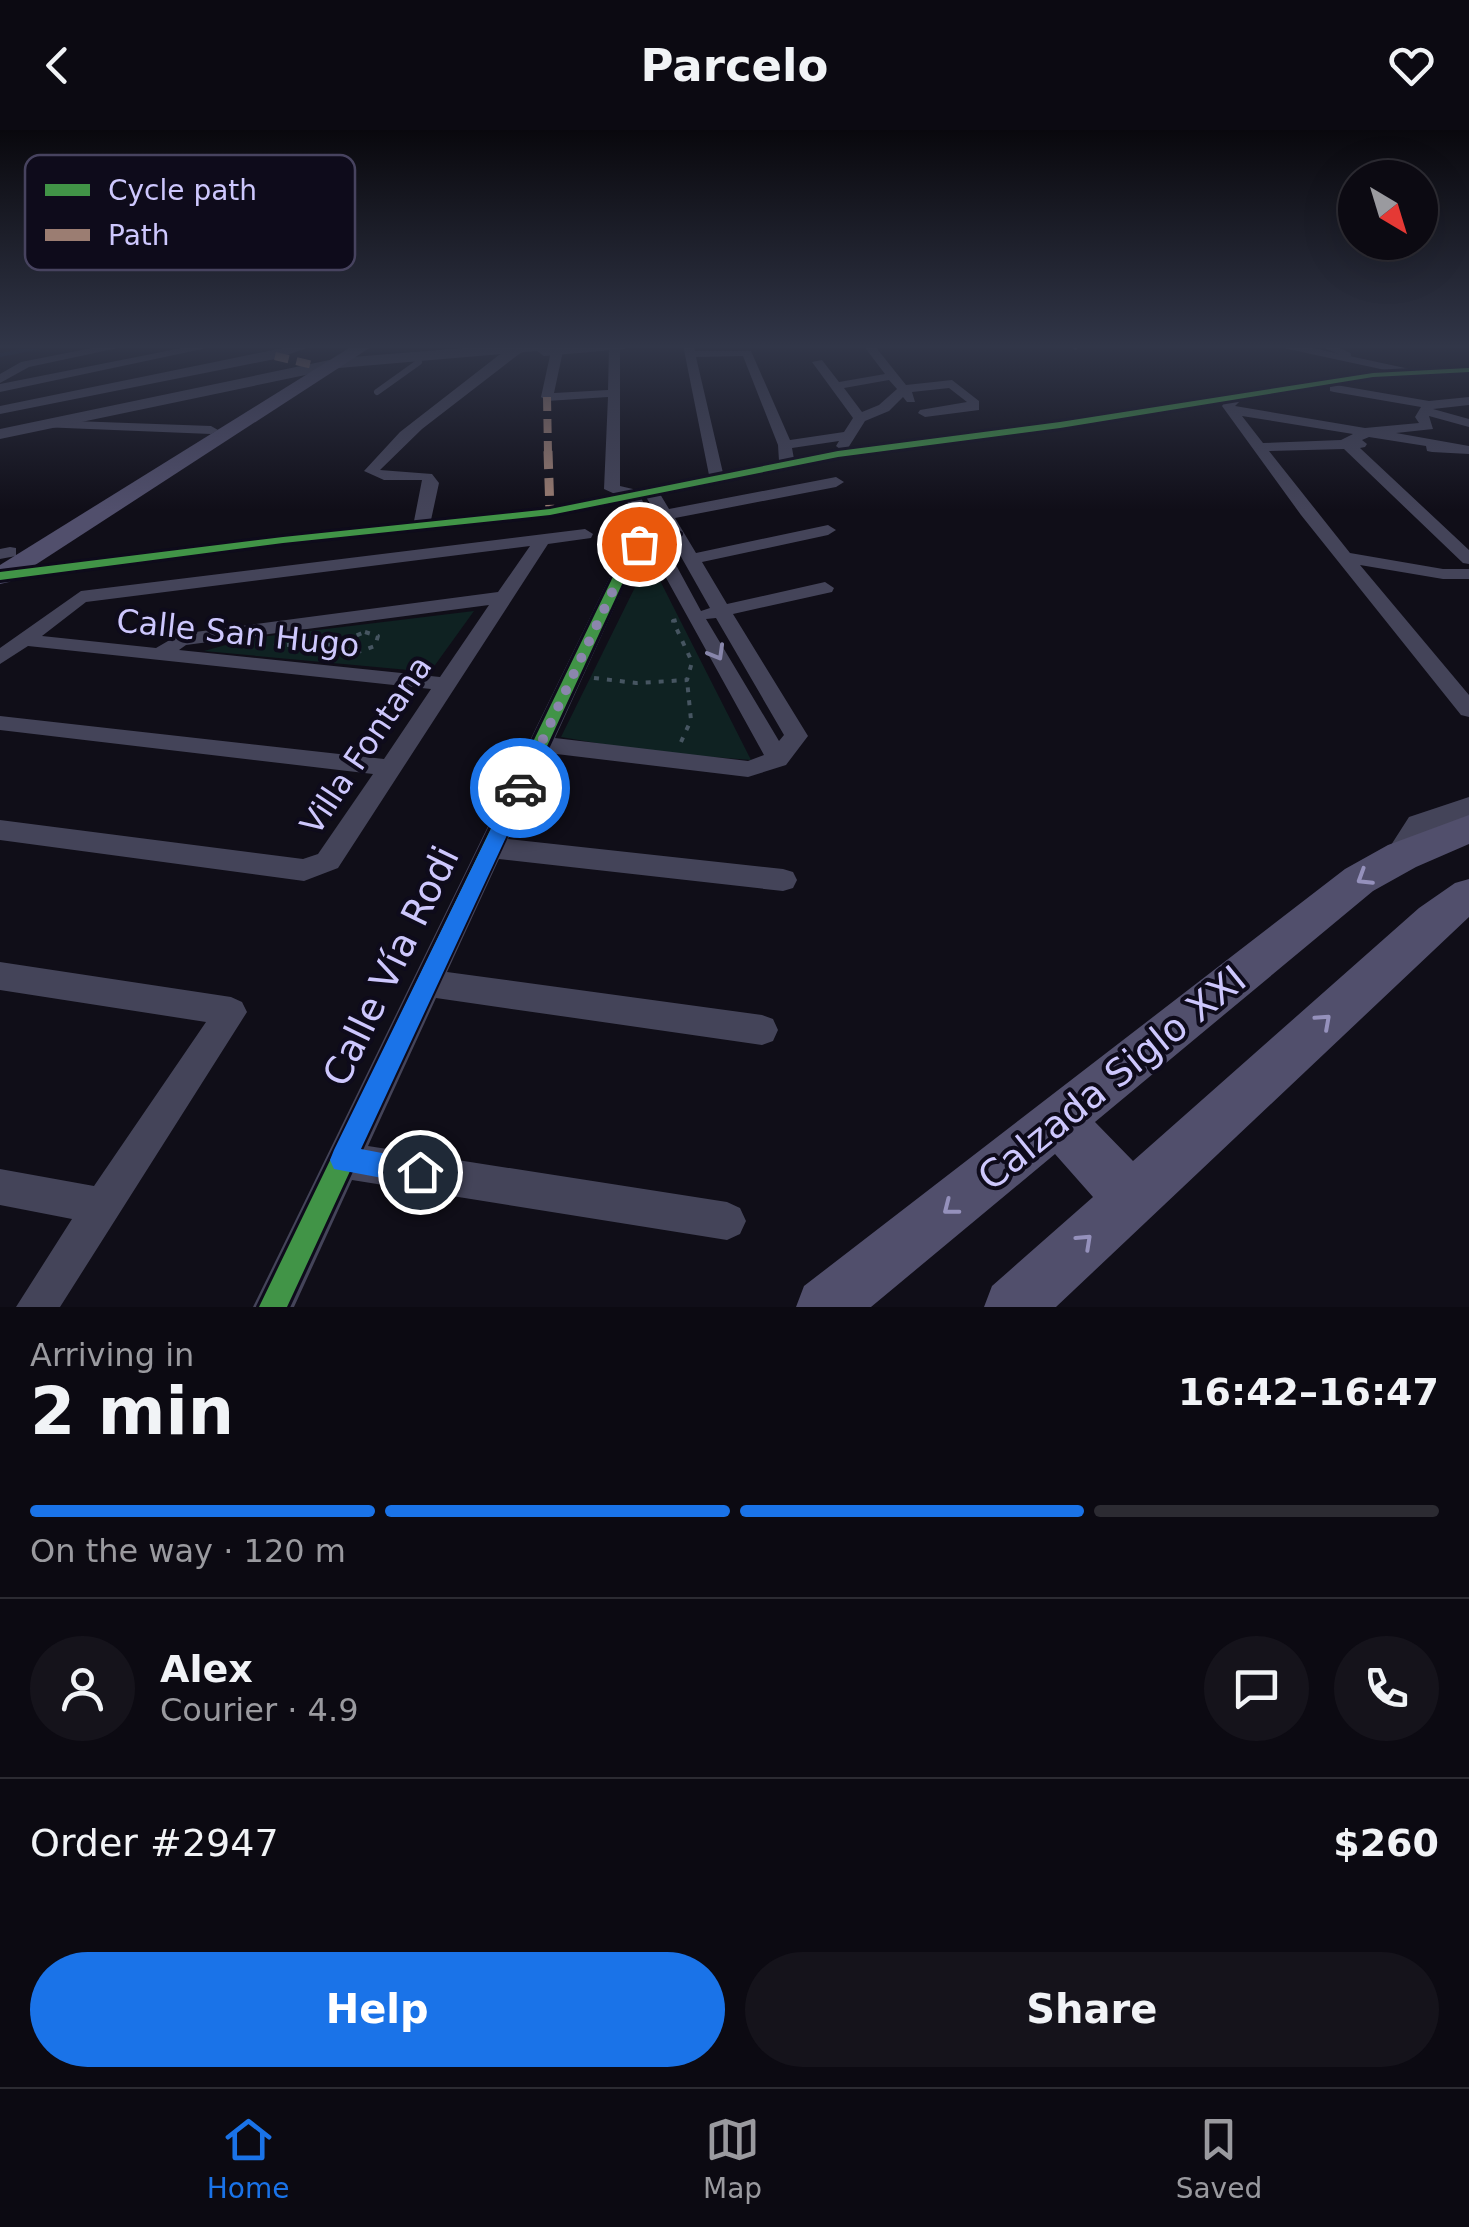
<!DOCTYPE html>
<html lang="en">
<head>
<meta charset="utf-8">
<style>
  :root { --surface:#0c0a12; --page:#15131b; --text:#f1f3f6; --muted:#9a9a9f; --line:#2c2b32; --accent:#1a73e8 }
  body { margin:0; font-family:"DejaVu Sans",sans-serif; background:var(--page); color:var(--text); height:100vh; display:flex; flex-direction:column; font-size:38px; white-space:nowrap }
  * { box-sizing:border-box; margin:0 }
  p { font-size:32px; color:var(--muted) }
  .icon { flex:none; width:55px; height:55px; fill:none; stroke:currentColor; stroke-width:2; stroke-linecap:round; stroke-linejoin:round }
  .map { position:relative; height:1177px; overflow:hidden }
  .drawer { display:flex; flex-direction:column; background:var(--surface); flex:1 }
  .drawer>* { flex:none }
  .needle { width:65px; rotate:142deg }
  .buttons { position:absolute; left:1338px; top:30px; display:grid; gap:20px }
  .buttons a { display:grid; place-items:center; width:100px; height:100px; border-radius:50%; background:var(--surface); box-shadow:0 10px 40px #0002,0 0 0 2px var(--line); font-size:50px }
  .pin { position:absolute; display:grid; place-items:center; width:85px; height:85px; color:#fff; margin:-42px; border:5px solid #fff; border-radius:50%; box-shadow:0 2px 10px #0007 }
  .courier { position:absolute; display:grid; place-items:center; width:100px; height:100px; margin:-50px; border:8px solid #1a73e8; border-radius:50%; background:#fff; color:#222; box-shadow:0 2px 12px #0007 }
  .summary em { font-style:normal; font-weight:700 }
  .summary div { display:flex; flex-direction:column-reverse }
  .summary { display:flex; align-items:center; justify-content:space-between; height:170px; padding:0 30px }
  h1 { font-size:65px; font-weight:700; line-height:75px }
  .bar { display:grid; grid-template-columns:repeat(4,1fr); gap:15px 10px; align-content:center; height:120px; padding:0 30px }
  .bar i { height:12px; border-radius:8px; background:var(--line) }
  .bar .selected { background:var(--accent) }
  .bar p { grid-column:span 4 }
  .line { display:flex; align-items:center; gap:25px; padding:0 30px; border-top:2px solid var(--line) }
  .line div { flex:1 }
  .round { display:grid; place-items:center; flex:none; width:105px; height:105px; border-radius:52px; background:var(--page) }
  .cta { display:flex; gap:20px; margin-top:auto; padding:20px 30px }
  .cta a { flex:1; height:115px; border-radius:60px; background:var(--accent); color:#fff; font-size:40px; font-weight:700; line-height:115px; text-align:center }
  .cta a+a { background:var(--page); color:var(--text) }
  header { display:flex; justify-content:space-between; align-items:center; height:130px; padding:0 30px; background:var(--surface); font-size:45px; font-weight:700 }
  .menu { display:flex; justify-content:space-around; align-items:center; height:140px; border-top:2px solid var(--line); background:var(--surface); font-size:28px; color:var(--muted) }
  .menu a { display:grid; justify-items:center; gap:5px }
  .menu .selected { color:var(--accent) }
  .map>svg:first-child { display:block }
  .green { fill:#0f2222 }
  .lines { fill:none; stroke-linecap:round; stroke-linejoin:round }
  .stream { stroke:#0d1e3b; stroke-width:4 }
  .path { stroke:#465561; stroke-width:4; stroke-dasharray:5 8; stroke-linecap:butt }
  .service { stroke:#444459; stroke-width:6 }
  .minor { fill:#444459; fill-rule:evenodd }
  .tertiary { fill:#444459; fill-rule:evenodd }
  .secondary { fill:#514f6c; fill-rule:evenodd }
  .quiet-far1 { stroke:#9b7d72; stroke-width:8; stroke-dasharray:14 8; stroke-linecap:butt }
  .quiet { stroke:#9b7d72; stroke-width:9; stroke-dasharray:18 9; stroke-linecap:butt }
  .cycleway-casing { stroke:#0e0b1b; stroke-width:6 }
  .cycleway { fill:#419447; fill-rule:evenodd }
  .oneway { stroke:#8886ab }
  .oneway2 { stroke:#9591bc }
  .route { fill:#1a73e8 }
  .done { stroke:#8b86ad; stroke-width:10; stroke-dasharray:0 18 }
  .labels { text-anchor:middle; dominant-baseline:central; stroke-width:8; stroke-linejoin:round; paint-order:stroke }
  .street-label { font-size:32px; fill:#cdc7fd; stroke:#0e0b1b }
  .near-street-label { font-size:38px; fill:#cdc7fd; stroke:#0e0b1b }
  .key { fill:#0e0b1b; stroke:#47435f; stroke-width:2.5 }
  .key-label { font-size:28px; fill:#cdc7fd }
</style>
</head>
<body>
<header><svg class="icon" aria-label="back" viewBox="0 0 24 24"><path d="M15 5l-7 7 7 7"/></svg>Parcelo<svg class="icon" aria-label="heart" viewBox="0 0 24 24"><path d="M12 20l-8-8c-3-5 5-10 8-4 3-6 11-1 8 4z"/></svg></header>
<div class="map">
<svg width="1469" height="1177" viewBox="0 0 1469 1177">
  <rect width="100%" height="100%" fill="#100e18"/>
  <!-- green -->
  <g class="green">
    <path d="M649,429L751,630L649,622L561,607Z"/>
    <path d="M474,481L430,542L204,521L251,508Z"/>
  </g>
  <g class="lines">
    <!-- stream -->
    <path class="stream" d="M0,225L51,215"/>
    <!-- path -->
    <g class="path">
      <path d="M365,502L378,506L375,516L358,522L344,519L345,510Z"/>
      <path d="M274,516L316,513L342,516"/>
      <path d="M594,548L636,553L687,550L692,532L673,491L677,490"/>
      <path d="M681,612L691,590L687,550"/>
    </g>
    <!-- service -->
    <g class="service">
      <path d="M1284,215L1409,242"/>
      <path d="M1325,215L1348,225"/>
      <path d="M377,262L419,232"/>
    </g>
    <!-- minor -->
    <g class="minor">
      <path d="M107,215H132L29,237L0,253V244L21,232Z"/>
      <path d="M197,215H221L0,262V254Z"/>
      <path d="M298,215H316L275,229L0,284V276Z"/>
      <path d="M609,215H620V356L637,360L709,345L683,215H694L695,221H751L790,310L844,302L853,288L812,232L822,230L839,252L885,244L863,215H874L906,255L952,250L979,271V280L925,287L918,283L920,280L967,272L949,258L912,262L915,272H907L903,267L889,281L865,291L848,318L1060,291L1373,241L1469,236V244L1373,249L1336,255L1429,271L1469,267V275L1433,279L1469,289V297L1429,286L1433,299L1396,303L1469,316V324L1432,322L1427,321L1426,316L1369,307L1362,310L1367,314L1365,317L1360,318L1469,420V434L1463,433L1344,319L1269,321L1350,423L1443,439H1469V449H1443L1360,435L1469,565V587L1461,585L1301,385L1222,276L1224,273L838,328L660,364L669,379L836,347L844,352L836,357L675,388L696,423L828,395L836,400L828,405L702,432L727,474L825,452L834,458L832,462L733,484L808,606L786,635L748,647L548,623L508,709L783,739L793,742L797,750L793,758L783,761L499,729L447,842L762,885L773,889L778,900L773,911L762,915L436,868L368,1016L727,1072L740,1078L746,1091L740,1104L727,1110L352,1050L294,1177H253L623,420L643,406L627,371L550,387L283,415L0,451V441L414,391L422,350H384L364,341L400,302L499,225L519,216L523,221L422,299L380,340L432,344L439,353L431,390L550,377L615,364L604,359L608,267L547,271L541,267L551,221L557,218L563,221L554,263L608,260ZM743,226L778,315L779,331L723,343L696,227ZM889,250L897,259L879,275L862,282L844,258ZM1330,256V261L1334,262L1421,277L1415,287L1419,293L1365,298L1235,276L1241,270ZM1242,286L1353,304L1341,310L1263,313ZM839,311L836,316L840,319L794,329L792,318ZM646,367L655,382L649,383L641,368ZM660,390L665,400L658,401L653,392ZM671,409L710,478L701,481L663,411ZM649,417L764,625L748,631L555,608L639,423ZM716,488L784,605L779,611L706,489Z"/>
      <path d="M1068,215H1079L1081,217L1075,220Z"/>
      <path d="M46,290L211,296L218,300L211,304L41,297L39,294Z"/>
      <path d="M585,399L593,404L591,408L548,414L338,738L304,751L0,710V690L303,729L318,724L373,644L0,600V586L384,629L431,559L28,516L0,534V518L81,461ZM530,416L498,462L180,504L156,518L42,506L86,472ZM489,475L440,547L179,520L186,515Z"/>
      <path d="M10,417L16,418V426L0,429V419Z"/>
      <path d="M0,832L231,867L242,872L247,882L60,1177H16L72,1089L0,1075V1039L94,1056L206,892L0,860Z"/>
    </g>
    <!-- tertiary -->
    <g class="tertiary">
      <path d="M502,215H631L624,219L544,226L537,221L339,238L0,309V299L339,228Z"/>
      <path d="M1469,667V692L1433,705L1415,736L1402,740L1389,736L1384,726L1409,687Z"/>
    </g>
    <!-- secondary -->
    <g class="secondary">
      <path d="M354,215H374L9,452L0,454V435Z"/>
      <path d="M1469,685V714L1416,737L1373,761L1095,992L1133,1031L1419,778L1455,753L1469,749V787L1056,1177H984L992,1156L1093,1067L1055,1024L871,1177H796L804,1156L1345,739L1388,715Z"/>
    </g>
    <!-- quiet-far1 -->
    <g class="quiet-far1">
      <path d="M275,226L317,236"/>
      <path d="M547,267L548,323"/>
    </g>
    <!-- quiet -->
    <path class="quiet" d="M548,321L550,382"/>
    <!-- cycleway casing -->
    <g class="cycleway-casing">
      <g id="cycleway">
        <path d="M1469,238V242L1373,247L1060,298L838,327L550,385L283,413L0,450V442L283,407L550,379L838,321L1060,292L1373,243Z"/>
        <path d="M674,401L680,404L678,406L656,410L637,422L287,1177H259L626,420L649,405Z"/>
      </g>
    </g>
    <!-- cycleway -->
    <use href="#cycleway" class="cycleway"/>
  </g>
  <!-- one-way arrows -->
  <defs><path id="oneway-chevron" d="M-2-3.5L2.5 0L-2 3.5" fill="none" stroke-width="1.6" stroke-linecap="round" stroke-linejoin="round" transform="scale(2.5)"/></defs>
  <use class="oneway" href="#oneway-chevron" transform="translate(717 523) rotate(60)"/>
  <g class="oneway2">
    <use href="#oneway-chevron" transform="translate(1364 748) rotate(148)"/>
    <use href="#oneway-chevron" transform="translate(1324 891) rotate(-42)"/>
    <use href="#oneway-chevron" transform="translate(950 1078) rotate(142)"/>
    <use href="#oneway-chevron" transform="translate(1085 1111) rotate(-43)"/>
  </g>
  <!-- sky -->
  <linearGradient id="sky" x2="0" y2="1"><stop stop-color="#09080d"/><stop offset="0.57" stop-color="#313648"/><stop offset="1" stop-color="#313648" stop-opacity="0"/></linearGradient>
  <rect width="1469" height="380" fill="url(#sky)"/>
  <!-- route -->
  <path class="route" d="M520,652L529,658L361,1019L429,1032L433,1042L429,1051L420,1055L334,1039L330,1030L334,1020L511,658Z"/>
  <g class="lines">
    <!-- done -->
    <path class="done" d="M520,658L632,420L639,414"/>
  </g>
  <g class="labels">
    <!-- street labels -->
    <g class="street-label">
      <text transform="translate(238 503) rotate(6)">Calle San Hugo</text>
      <text transform="translate(366 615) rotate(-56)">Villa Fontana</text>
    </g>
    <!-- near-street labels -->
    <g class="near-street-label">
      <text transform="translate(391 836) rotate(-64)">Calle Vía Rodi</text>
      <text transform="translate(1112 948) rotate(-39)">Calzada Siglo XXI</text>
    </g>
  </g>
  <!-- legend -->
  <rect x="25" y="25" width="330" height="115" rx="15" class="key"/>
  <rect x="45" y="54" width="45" height="12" fill="#419447"/>
  <rect x="45" y="99" width="45" height="12" fill="#9b7d72"/>
  <g class="key-label">
    <text x="108" y="70">Cycle path</text>
    <text x="108" y="115">Path</text>
  </g>
</svg>
<div class="buttons">
<a><svg class="needle" viewBox="-14 -14 28 28"><path d="M0-13l5 13h-10z" fill="#e53935"/><path d="M0 13l5-13h-10z" fill="#9a9a9f"/></svg></a>
</div>
<div class="pin" style="left:639px;top:414px;background:#ea580c"><svg class="icon" aria-label="bag" viewBox="0 0 24 24"><path d="M5 8h14l-1 12H6zM9 8a3 3 0 0 1 6 0"/></svg></div>
<div class="pin" style="left:420px;top:1042px;background:#1f2937"><svg class="icon" aria-label="home" viewBox="0 0 24 24"><path d="M3 11l9-7 9 7M6 9v11h12V9"/></svg></div>
<div class="courier" style="left:520px;top:658px"><svg class="icon" aria-label="car" viewBox="0 0 24 24"><path d="M5 17H2v-5l4-1 3-4h7l3 4 3 1v5h-3M9 17h6M6 11h13"/><circle cx="7" cy="17" r="2"/><circle cx="17" cy="17" r="2"/></svg></div>
</div>
<section class="drawer">
<div class="summary"><div><h1>2 min</h1><p>Arriving in</p></div><em>16:42–16:47</em></div>
<div class="bar"><i class="selected"></i><i class="selected"></i><i class="selected"></i><i></i><p>On the way · 120 m</p></div>
<div class="line" style="height:180px"><a class="round"><svg class="icon" aria-label="person" viewBox="0 0 24 24"><circle cx="12" cy="8" r="4"/><path d="M4 21q1-7 8-7t8 7"/></svg></a><div><b>Alex</b><p>Courier · 4.9</p></div><a class="round"><svg class="icon" aria-label="chat" viewBox="0 0 24 24"><path d="M4 5h16v11H9l-5 4z"/></svg></a><a class="round"><svg class="icon" aria-label="phone" viewBox="0 0 24 24"><path d="M5 4h4l2 5-3 2q2 4 5 5l2-3 5 2v4C11 20 4 13 5 4z"/></svg></a></div>
<div class="line" style="height:130px"><div>Order #2947</div><b>$260</b></div>
<div class="cta"><a>Help</a><a>Share</a></div>
</section>
<nav class="menu">
<a class="selected"><svg class="icon" aria-label="home" viewBox="0 0 24 24"><path d="M3 11l9-7 9 7M6 9v11h12V9"/></svg>Home</a>
<a><svg class="icon" aria-label="map" viewBox="0 0 24 24"><path d="M3 6l6-2 6 2 6-2v14l-6 2-6-2-6 2zM9 4v14M15 6v14"/></svg>Map</a>
<a><svg class="icon" aria-label="saved" viewBox="0 0 24 24"><path d="M7 4h10v16l-5-4-5 4z"/></svg>Saved</a>
</nav>
</body>
</html>
